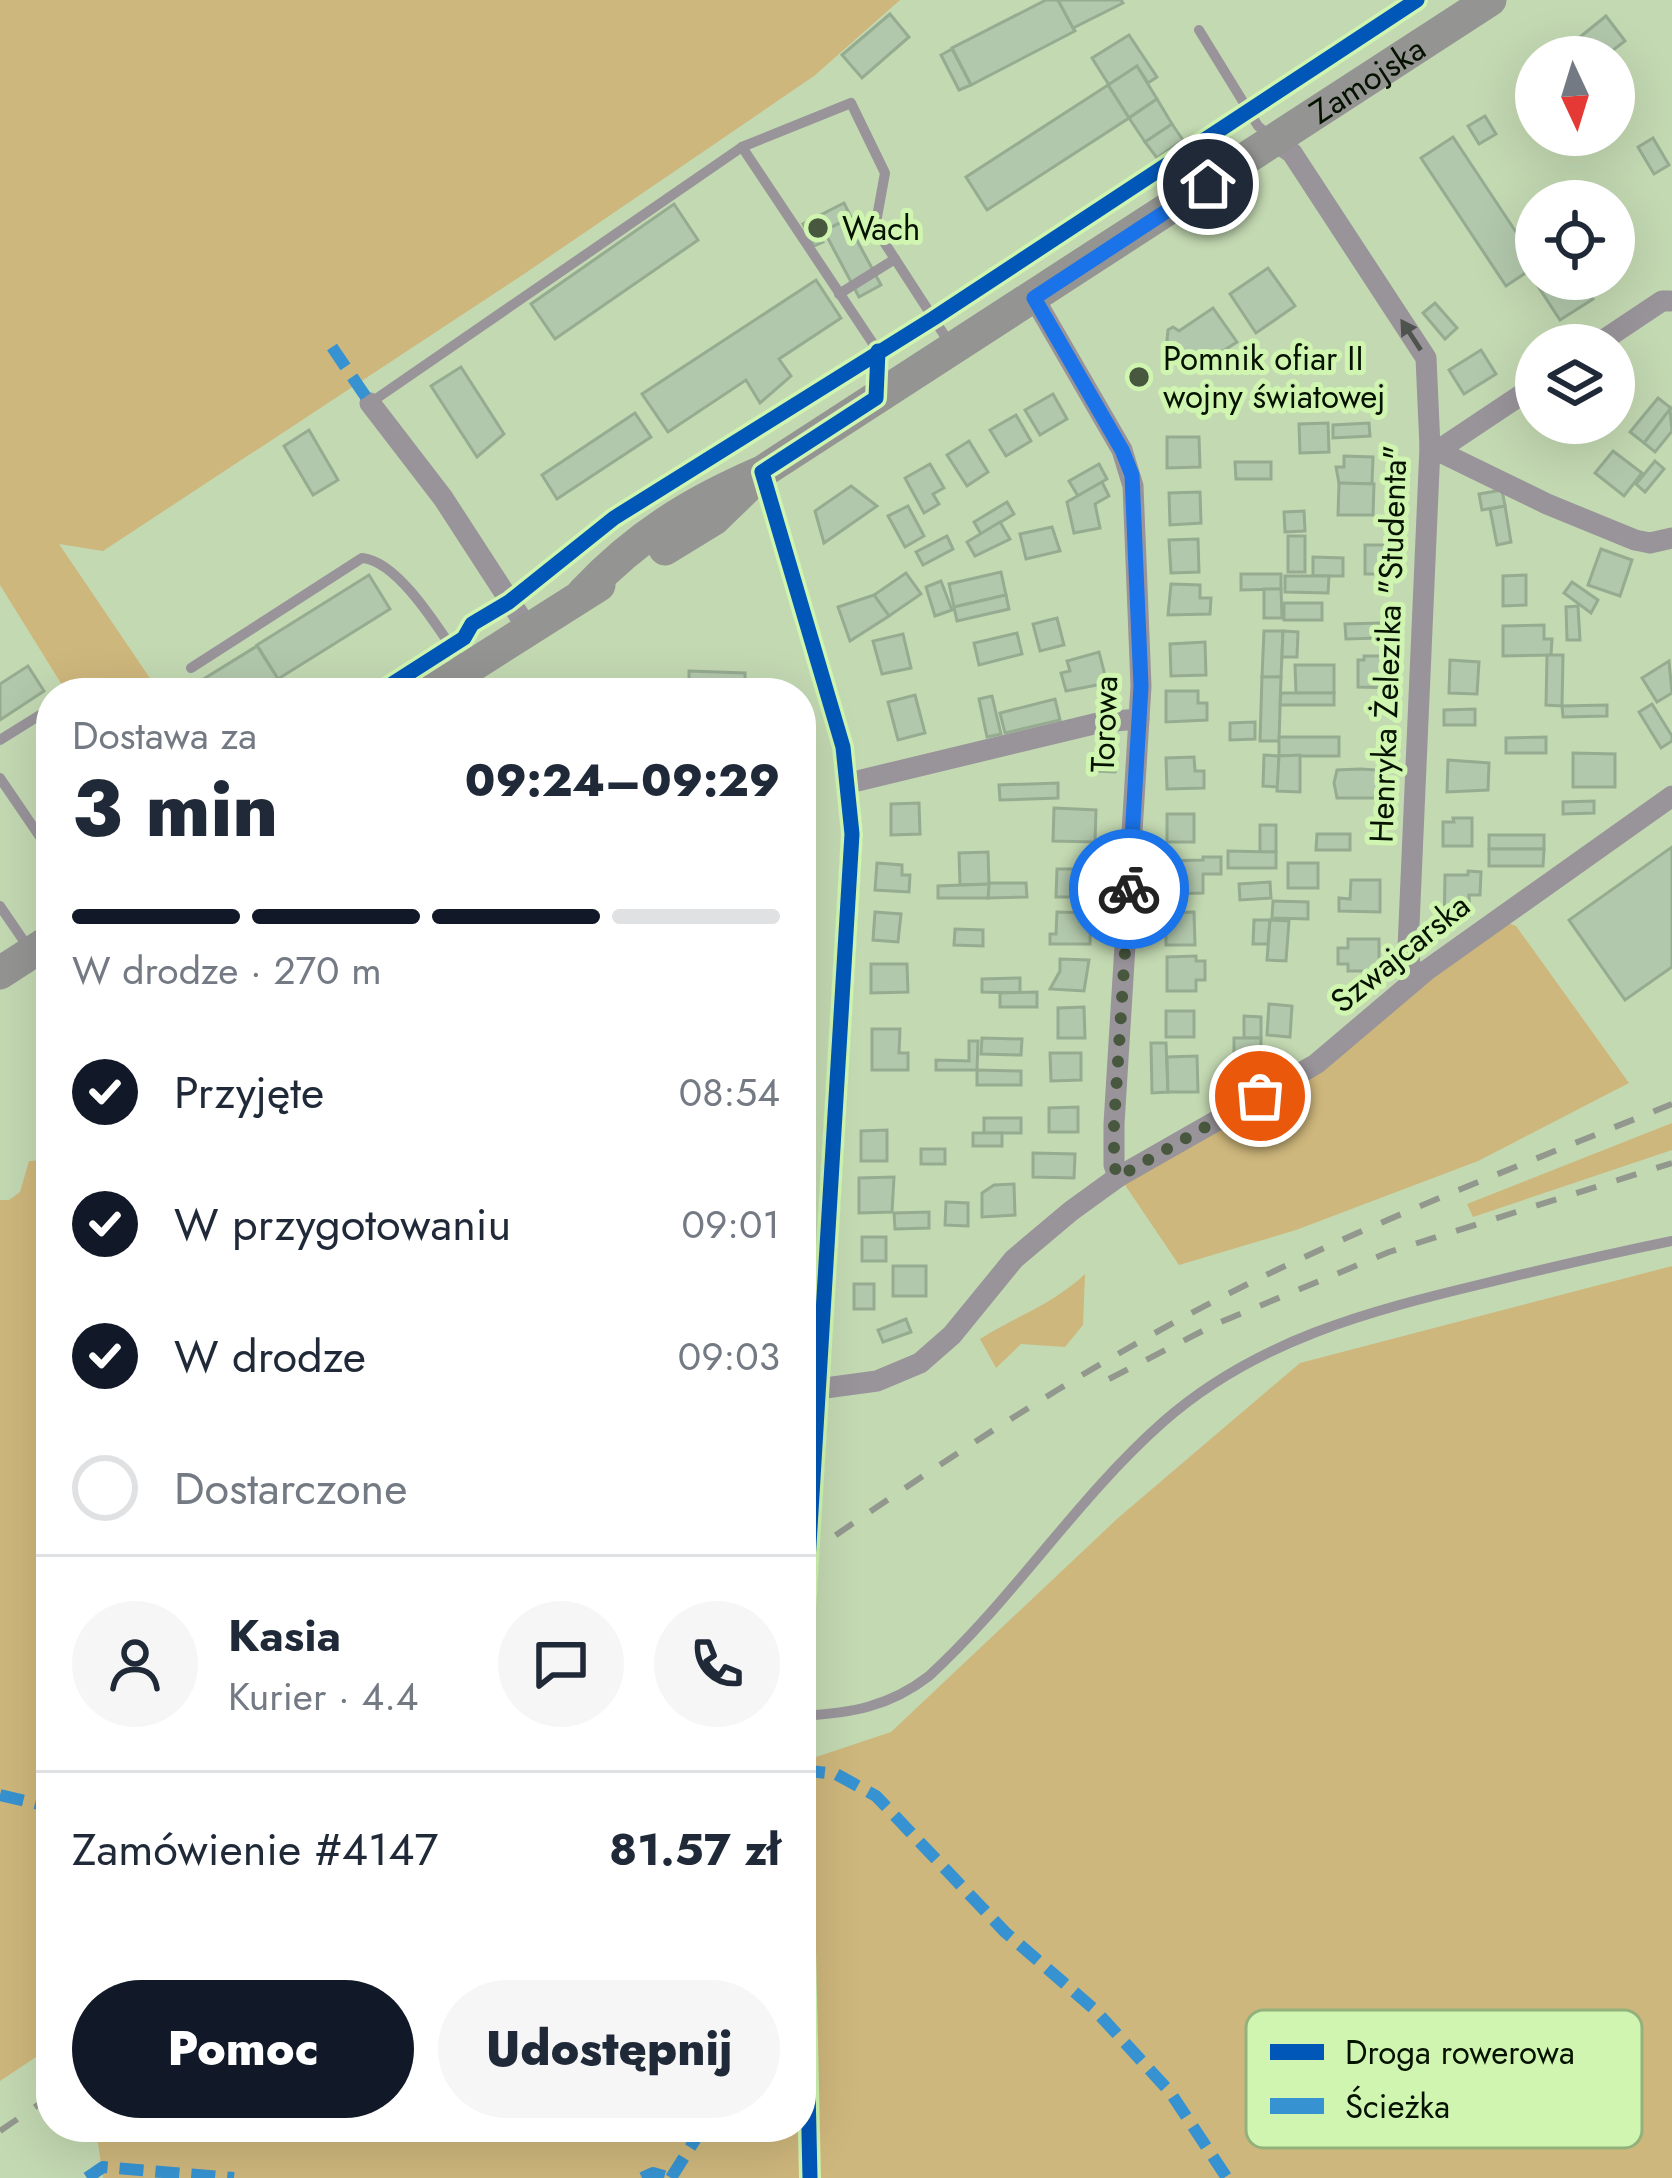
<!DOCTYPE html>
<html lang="pl">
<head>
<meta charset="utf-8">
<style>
  :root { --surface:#fff; --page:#f6f6f7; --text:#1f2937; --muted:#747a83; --line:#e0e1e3; --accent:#111827 }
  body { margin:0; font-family:Jost,sans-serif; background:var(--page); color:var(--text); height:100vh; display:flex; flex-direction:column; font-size:45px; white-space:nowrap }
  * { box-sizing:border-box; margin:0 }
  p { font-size:39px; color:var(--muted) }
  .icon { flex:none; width:66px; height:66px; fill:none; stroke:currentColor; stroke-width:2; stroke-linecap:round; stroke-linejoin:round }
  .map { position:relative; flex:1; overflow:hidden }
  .panel { position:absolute; left:36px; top:678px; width:780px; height:1464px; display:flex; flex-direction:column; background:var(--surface); border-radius:48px; box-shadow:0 12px 48px #0002 }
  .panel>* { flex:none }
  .needle { width:78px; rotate:176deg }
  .controls { position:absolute; left:1515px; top:36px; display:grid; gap:24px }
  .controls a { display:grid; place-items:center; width:120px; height:120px; border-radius:50%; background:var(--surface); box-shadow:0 12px 48px #0002; font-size:60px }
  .pin { position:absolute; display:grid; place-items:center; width:102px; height:102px; color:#fff; margin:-51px; border:6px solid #fff; border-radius:50%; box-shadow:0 3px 12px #0007 }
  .courier { position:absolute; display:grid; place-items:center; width:120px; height:120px; margin:-60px; border:9px solid #1a73e8; border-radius:50%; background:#fff; color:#222; box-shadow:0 3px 15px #0007 }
  .head em { font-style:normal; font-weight:800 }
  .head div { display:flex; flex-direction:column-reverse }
  .head { display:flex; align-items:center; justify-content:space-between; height:204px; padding:0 36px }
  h1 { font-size:78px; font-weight:800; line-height:90px }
  .bar { display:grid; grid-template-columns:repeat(4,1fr); gap:18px 12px; align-content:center; height:144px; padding:0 36px }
  .bar i { height:15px; border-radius:9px; background:var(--line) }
  .bar .active { background:var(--accent) }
  .bar p { grid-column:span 4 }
  .line { display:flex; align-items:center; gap:30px; padding:0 36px; border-top:3px solid var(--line) }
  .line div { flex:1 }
  .round { display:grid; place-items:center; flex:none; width:126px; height:126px; border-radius:63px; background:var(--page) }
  ol { padding:0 36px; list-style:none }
  li { display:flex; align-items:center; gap:36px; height:132px }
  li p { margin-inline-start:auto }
  li .icon { padding:12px; border-radius:50%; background:var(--accent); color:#fff; stroke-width:4 }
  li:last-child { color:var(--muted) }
  li i { width:66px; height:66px; border:6px solid var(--line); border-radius:50% }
  .primary-button { display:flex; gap:24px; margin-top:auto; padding:24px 36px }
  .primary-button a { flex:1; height:138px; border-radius:72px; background:var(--accent); color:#fff; font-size:48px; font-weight:800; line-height:138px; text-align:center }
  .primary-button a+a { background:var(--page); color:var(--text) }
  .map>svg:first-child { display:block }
  .green { fill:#ceb77c }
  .building { fill:#b2c8ac; stroke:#95ac91; stroke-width:3 }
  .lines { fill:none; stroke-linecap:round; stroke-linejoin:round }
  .service { stroke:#98949a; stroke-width:10 }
  .minor { stroke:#98949a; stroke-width:21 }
  .primary { stroke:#949593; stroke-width:33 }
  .rail { stroke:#93988e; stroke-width:6; stroke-dasharray:21 21; stroke-linecap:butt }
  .quiet { stroke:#3692d0; stroke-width:12; stroke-dasharray:24 12; stroke-linecap:butt }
  .cycleway-casing { stroke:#cff5b0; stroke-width:22 }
  .cycleway { stroke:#0057b8; stroke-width:15 }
  .oneway { fill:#4f534d }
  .done { stroke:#48583e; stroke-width:12; stroke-dasharray:0 21.6 }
  .route { stroke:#1a73e8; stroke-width:15 }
  .poi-dot { fill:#48583e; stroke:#cff5b0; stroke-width:4.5 }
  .labels { text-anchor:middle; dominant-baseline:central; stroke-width:10; stroke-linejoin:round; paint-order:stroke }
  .street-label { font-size:33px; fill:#061200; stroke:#cff5b0 }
  .poi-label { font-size:33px; fill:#061200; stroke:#cff5b0; text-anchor:start }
  .key { fill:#cff5b0; stroke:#93b17b; stroke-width:3 }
  .key-label { font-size:33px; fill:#061200 }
</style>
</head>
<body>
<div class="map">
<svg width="1672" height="2178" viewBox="0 0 1672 2178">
  <rect width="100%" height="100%" fill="#c3d9b2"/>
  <!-- green -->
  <g class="green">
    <path d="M0,0H900L814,76L521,276L103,551L59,544L160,693H67L0,585Z"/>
    <path d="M1508,923L1516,926L1629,1083L1478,1161L1296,1230L1179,1265L1123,1182L1405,996Z"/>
    <path d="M1672,1123V1150L1473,1217L1467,1204Z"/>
    <path d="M51,1160V2047L0,2081V1200H9L20,1192L29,1161Z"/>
    <path d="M1672,1266V2178H103L97,2136L110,2127H801V1762L891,1732L1118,1518L1300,1363Z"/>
    <path d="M1085,1274L1083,1325L1065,1347L1021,1344L996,1368L980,1339C1015,1317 1055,1303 1085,1274Z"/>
  </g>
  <!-- building -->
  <g class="building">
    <path d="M1046,0H1058L1075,31L971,85L952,48Z"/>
    <path d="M1058,0H1121L1123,3L1073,28Z"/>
    <path d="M890,14L909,37L862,78L842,55Z"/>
    <path d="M1606,16L1625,41L1604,57H1597L1580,37Z"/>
    <path d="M1129,35L1157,77L1148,83L1137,66L1109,85L1092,58Z"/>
    <path d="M952,49L971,85L959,90L941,55Z"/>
    <path d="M1137,66L1157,99L1129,118L1108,85Z"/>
    <path d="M1108,85L1129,118L987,210L966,177Z"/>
    <path d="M1157,99L1172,124L1145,142L1129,118Z"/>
    <path d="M1485,116L1496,134L1479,144L1468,126Z"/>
    <path d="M1172,124L1183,140L1157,158L1145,142Z"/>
    <path d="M1453,137L1516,232L1536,219V266L1506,286L1421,158Z"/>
    <path d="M1653,138L1669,165L1654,174L1638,147Z"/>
    <path d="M844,203L851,217L819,234L823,242L814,246L803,224Z"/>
    <path d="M674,204L698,240L555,339L531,304Z"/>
    <path d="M846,220L881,285L859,297L824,231Z"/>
    <path d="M1536,266V279H1579L1593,299L1560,320L1528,271Z"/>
    <path d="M1268,268L1295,306L1256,333L1230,294Z"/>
    <path d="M816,280L841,318L779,359L791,376L760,403L746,380L668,432L642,394Z"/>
    <path d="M1435,303L1457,328L1445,339L1423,313Z"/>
    <path d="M1213,308L1237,342L1209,360L1203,352L1182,361L1167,340L1168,330L1173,327L1179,331Z"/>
    <path d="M1481,350L1496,374L1464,394L1449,370Z"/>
    <path d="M461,367L504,434L477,457L431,386Z"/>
    <path d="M1053,394L1067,419L1040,435L1025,410Z"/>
    <path d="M1658,398L1671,408L1644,443L1630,432Z"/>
    <path d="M1670,409L1672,431L1655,452L1644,443Z"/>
    <path d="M635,413L651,437L557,499L542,475Z"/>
    <path d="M1016,415L1031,441L1006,456L990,430Z"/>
    <path d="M1328,423L1329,452L1300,453L1299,424Z"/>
    <path d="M1369,423L1370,436L1333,438V425Z"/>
    <path d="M309,430L338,480L313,495L284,446Z"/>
    <path d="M1167,437H1199L1200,467L1167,468Z"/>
    <path d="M969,441L988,472L967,486L947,455Z"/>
    <path d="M1613,451L1642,473L1624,496L1595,473Z"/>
    <path d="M1344,456L1373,457L1372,484L1339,483L1336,467H1344Z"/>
    <path d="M1655,461L1664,469L1645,492L1636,484Z"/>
    <path d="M1235,462H1271V479H1236Z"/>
    <path d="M930,464L944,488L933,494L939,504L924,513L905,478Z"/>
    <path d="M1099,464L1107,479L1078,496L1069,481Z"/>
    <path d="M1102,482L1109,496L1095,504L1100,528L1074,533L1067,502Z"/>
    <path d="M1339,483L1374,484L1373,515H1338Z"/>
    <path d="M851,486L877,506L824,543L815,511Z"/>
    <path d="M1502,490L1505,506L1482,510L1479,494Z"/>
    <path d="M1200,492L1201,523L1170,525L1169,493Z"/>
    <path d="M1007,502L1014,514L981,534L974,522Z"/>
    <path d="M908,506L924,536L905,547L888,516Z"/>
    <path d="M1505,506L1511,542L1497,545L1490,509Z"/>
    <path d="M1304,511L1305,531L1285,532L1284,512Z"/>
    <path d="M1000,522L1010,539L975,556L967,542Z"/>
    <path d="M1052,527L1060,551L1026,559L1020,534Z"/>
    <path d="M947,536L953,549L923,565L916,552Z"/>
    <rect x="1288" y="536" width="17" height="36"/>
    <path d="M1198,539L1199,572L1171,573L1169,540Z"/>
    <rect x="1365" y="545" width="34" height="29"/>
    <path d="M1601,549L1632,560L1620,596L1588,585Z"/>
    <path d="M1313,557L1343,558V576H1313Z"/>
    <path d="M1001,572L1006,595L954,607L949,584Z"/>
    <path d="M906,573L921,594L889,616L874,595Z"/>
    <path d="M1241,574H1281V589L1241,590Z"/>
    <path d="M369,575L390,609L278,679L257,645Z"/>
    <path d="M1526,575V605L1503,606V576Z"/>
    <path d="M1285,576H1329L1328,593L1285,592Z"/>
    <path d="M941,581L952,610L935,616L926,587Z"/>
    <path d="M1572,582L1598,600L1591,613L1564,593Z"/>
    <path d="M1171,584L1200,585V598H1211L1210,614L1168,615Z"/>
    <path d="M1264,589H1281L1282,618H1264Z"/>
    <path d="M874,595L889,616L850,641L838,607Z"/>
    <path d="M1006,595L1009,609L957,621L954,607Z"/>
    <rect x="1284" y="603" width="38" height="17"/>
    <path d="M1578,606L1580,640H1567L1566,607Z"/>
    <path d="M1057,618L1064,645L1040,651L1033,624Z"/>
    <path d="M1379,623V638L1346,639L1345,624Z"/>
    <path d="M1544,625V639H1552L1551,655L1503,656V626Z"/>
    <path d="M1264,631H1283L1281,677H1262Z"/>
    <path d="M1283,631L1298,632L1297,657H1282Z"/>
    <path d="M1017,633L1022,654L979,665L974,643Z"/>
    <path d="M903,634L911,668L882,674L873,641Z"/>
    <path d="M1205,642L1206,675L1171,676L1170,644Z"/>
    <path d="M257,646L278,679L255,693H181Z"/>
    <path d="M1099,652L1107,683L1066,691L1061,673L1070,671L1067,661Z"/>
    <path d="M1547,655H1563L1562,706L1546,705Z"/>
    <path d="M1364,656H1395V688L1358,687V660H1364Z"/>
    <path d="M1450,660L1479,662L1477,694L1449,693Z"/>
    <path d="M1669,661L1672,693L1657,702L1642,678Z"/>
    <path d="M1295,665H1334V693H1296Z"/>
    <path d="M28,666L44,691L0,720V684Z"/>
    <path d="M689,671L745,673V693H689Z"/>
    <path d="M1262,677H1281L1279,741H1260Z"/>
    <path d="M1166,691H1198V703H1207V720L1166,722Z"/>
    <path d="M1281,693H1334V705H1280Z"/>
    <path d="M915,695L925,733L898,740L888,702Z"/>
    <path d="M992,696L1001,734L987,737L979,699Z"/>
    <path d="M1055,699L1060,720L1005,733L1000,713Z"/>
    <path d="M1652,704L1672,736V741L1661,748L1639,712Z"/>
    <path d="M1607,705V716L1563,717L1562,706Z"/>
    <path d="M1475,709V725H1444V710Z"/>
    <path d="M1255,722V739L1230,740V723Z"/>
    <rect x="1279" y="737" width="60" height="19"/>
    <path d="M1546,737V753H1506V738Z"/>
    <path d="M1098,746H1116L1115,772L1097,771Z"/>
    <path d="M1573,753L1615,754V787H1573Z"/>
    <path d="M1264,755L1279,756L1278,787L1263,786Z"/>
    <path d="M1300,755V792L1277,791L1279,756Z"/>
    <path d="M1194,757L1195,771H1204V788L1167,789L1166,758Z"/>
    <path d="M1448,760L1489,763L1488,790L1447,792Z"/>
    <path d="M1360,769L1376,770L1380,780L1376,798H1337L1334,783L1337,770Z"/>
    <path d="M1058,783V798L1000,800L999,785Z"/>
    <path d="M1594,801V813L1563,814V802Z"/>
    <path d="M919,803L920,834L891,835V804Z"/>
    <path d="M1054,808L1096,810L1095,842L1053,841Z"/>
    <rect x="1167" y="814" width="27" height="28"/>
    <path d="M1453,818H1472V846H1443V822H1454Z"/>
    <rect x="1260" y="825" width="16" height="27"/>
    <path d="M1317,834H1350V850H1316Z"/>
    <rect x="1489" y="835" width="55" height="14"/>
    <path d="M1672,847V967L1625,1000L1569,920Z"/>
    <path d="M1489,849H1544L1543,866H1489Z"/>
    <path d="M1228,851L1276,852V868H1228Z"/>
    <path d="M988,852L989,884L960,885L959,853Z"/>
    <path d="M1203,857H1221V874H1203V893L1166,894V861L1203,860Z"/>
    <path d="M877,863L902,865V875H910L909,892L875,890Z"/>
    <rect x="1288" y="863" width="30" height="25"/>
    <path d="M1057,869H1093L1092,897H1056Z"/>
    <path d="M1468,871L1481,872L1480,895H1469L1470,916L1444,931L1445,875H1468Z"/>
    <path d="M1351,880H1380V912L1339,911V898L1350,899Z"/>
    <path d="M1270,882L1271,898L1240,900L1239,884Z"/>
    <path d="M989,883H1026L1027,897L988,898Z"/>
    <path d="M989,884L988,898H938V886Z"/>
    <path d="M1273,901L1308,902V919L1272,918Z"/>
    <path d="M875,912L901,914L898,942L873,940Z"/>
    <path d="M1057,912L1091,913L1090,944H1050V934H1056Z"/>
    <path d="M1194,912L1195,945H1166V913Z"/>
    <path d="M1254,920H1270L1268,944H1253Z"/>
    <path d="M1270,920L1289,921L1286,961L1267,960Z"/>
    <path d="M955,929L983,930V946L954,945Z"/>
    <path d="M1348,939H1379V971H1348V964H1338V948H1348Z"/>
    <path d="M1196,956V961H1205V980H1196V991H1167V957Z"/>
    <path d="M1060,959L1089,960L1084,991L1050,989L1060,971Z"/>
    <path d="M871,964H907L908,992L871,993Z"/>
    <path d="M1020,978V993L982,992V979Z"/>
    <path d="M1037,992V1007H1000V993Z"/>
    <path d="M1269,1004L1292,1006L1290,1037L1267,1035Z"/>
    <path d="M1084,1007L1085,1038H1058V1008Z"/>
    <rect x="1166" y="1011" width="28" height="26"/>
    <path d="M1244,1016L1261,1017V1038H1244Z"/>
    <path d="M872,1029H900L899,1053H908V1070H872Z"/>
    <path d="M982,1038L1022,1039L1021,1055L981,1054Z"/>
    <path d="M1234,1038H1261L1260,1075H1234Z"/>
    <path d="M969,1041H978L977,1070H936V1060L969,1061Z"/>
    <path d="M1151,1043H1166L1168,1092L1152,1093Z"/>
    <path d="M1050,1053H1081V1080L1051,1081Z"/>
    <path d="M1197,1056L1198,1092H1168L1167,1057Z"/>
    <path d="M977,1070L1021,1071V1085H977Z"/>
    <path d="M1078,1107V1132H1049V1108Z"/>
    <rect x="984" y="1118" width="37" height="15"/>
    <path d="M887,1130V1161H861V1131Z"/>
    <rect x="973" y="1133" width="29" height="13"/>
    <rect x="921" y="1149" width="24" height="15"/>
    <path d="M1033,1153L1075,1154L1074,1178L1033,1177Z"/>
    <path d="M894,1177L892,1212L859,1213V1178Z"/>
    <path d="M1014,1184L1015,1215L982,1217V1193L994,1185Z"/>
    <path d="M946,1202L968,1203V1226L945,1225Z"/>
    <path d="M929,1212V1228L895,1229L894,1213Z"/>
    <rect x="862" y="1237" width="24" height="24"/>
    <rect x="893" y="1266" width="33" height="30"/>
    <rect x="854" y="1284" width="20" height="25"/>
    <path d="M906,1319L911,1332L883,1342L878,1330Z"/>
  </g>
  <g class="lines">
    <!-- service -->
    <g class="service">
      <path d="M1199,30L1258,126L1271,137"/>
      <path d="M742,147L851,103L885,173L875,228L895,259"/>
      <path d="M839,294L895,259L952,347"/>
      <path d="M370,403L742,147L878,351L877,389"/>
      <path d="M191,668L362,558C400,561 443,636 464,666"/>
      <path d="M0,740L40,715"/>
      <path d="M0,778L51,853"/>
      <path d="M0,906L30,950"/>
      <path d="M802,1716C851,1713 889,1707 929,1676C1014,1598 1077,1498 1163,1422C1256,1340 1369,1311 1486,1283C1548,1268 1609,1254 1672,1241"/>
    </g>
    <!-- minor -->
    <g class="minor">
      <path d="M1275,141L1292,153L1426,358L1430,447L1408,948L1412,981"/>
      <path d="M1034,298L1122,450L1133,486L1141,686L1114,1124V1165L1118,1177"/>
      <path d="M1596,345L1662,301H1670"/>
      <path d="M370,403L443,498L528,629"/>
      <path d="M1430,447L1547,504L1635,540L1650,543L1672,538"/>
      <path d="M1437,451L1536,385"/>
      <path d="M762,472L843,747L852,834L804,1627L801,1770L810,2178"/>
      <path d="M849,783L1102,722L1139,719"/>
      <path d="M818,1389L877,1381L920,1363L952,1335L1014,1259L1071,1211L1118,1177L1316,1064L1427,970L1672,796"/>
    </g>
    <!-- primary -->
    <g class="primary">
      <path d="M665,549L714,519L748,486"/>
      <path id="s1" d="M583,593C637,536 690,503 762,472L1490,0"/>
      <path d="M429,693L599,585"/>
      <path d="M0,973L51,940"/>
    </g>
    <!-- rail -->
    <g class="rail">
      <path d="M1109,1379L1216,1324L1389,1252L1672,1163"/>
      <path d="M801,1559C949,1457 1098,1357 1260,1278C1394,1213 1534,1160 1672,1104"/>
      <path d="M0,2131L51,2096"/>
    </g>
    <!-- quiet -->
    <g class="quiet">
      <path d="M332,347L370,403"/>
      <path d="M801,1770L836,1774L876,1796L1005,1932L1094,2009L1170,2092L1227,2178"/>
      <path d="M0,1795L51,1807"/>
      <path d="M87,2178L103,2167L234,2178"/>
      <path d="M642,2178L653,2173L671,2178"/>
      <path d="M671,2178L703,2127"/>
    </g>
    <!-- cycleway casing -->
    <g class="cycleway-casing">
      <g id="cycleway">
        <path d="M378,693L464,638L472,624L509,602L614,518L934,318L1417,0"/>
        <path d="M810,2178L801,1770L804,1627L852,834L843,747L762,472L876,398L878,351"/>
      </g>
    </g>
    <!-- cycleway -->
    <use href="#cycleway" class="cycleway"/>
  </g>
  <!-- one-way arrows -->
  <defs><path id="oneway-solid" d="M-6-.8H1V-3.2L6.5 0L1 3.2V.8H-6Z" transform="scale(3)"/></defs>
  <use class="oneway" href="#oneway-solid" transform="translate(1411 335) rotate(-123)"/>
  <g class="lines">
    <!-- done -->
    <path class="done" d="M1129,889L1114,1124V1165L1118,1177L1260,1096"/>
    <!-- route -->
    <path class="route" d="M1129,889L1141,686L1132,475L1122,450L1034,298L1208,184"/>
  </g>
  <!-- markers -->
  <g class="poi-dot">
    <circle cx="818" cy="228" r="12"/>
    <circle cx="1139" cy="377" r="12"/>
  </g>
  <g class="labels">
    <!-- street labels -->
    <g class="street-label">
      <text stroke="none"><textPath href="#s1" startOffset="939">Zamojska</textPath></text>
      <text transform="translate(1388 644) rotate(-88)">Henryka Żelezika "Studenta"</text>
      <text transform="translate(1104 724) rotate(-88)">Torowa</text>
      <text transform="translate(1400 953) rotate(-39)">Szwajcarska</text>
    </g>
    <!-- poi labels -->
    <g class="poi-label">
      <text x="842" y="228">Wach</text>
      <text x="1163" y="358">Pomnik ofiar II<tspan x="1163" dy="38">wojny światowej</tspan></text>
    </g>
  </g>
  <!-- legend -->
  <rect x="1246" y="2010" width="396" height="138" rx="18" class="key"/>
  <rect x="1270" y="2044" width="54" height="16" fill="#0057b8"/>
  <rect x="1270" y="2098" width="54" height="16" fill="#3692d0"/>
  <g class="key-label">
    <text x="1345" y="2064">Droga rowerowa</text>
    <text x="1345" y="2118">Ścieżka</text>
  </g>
</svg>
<div class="controls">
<a><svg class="needle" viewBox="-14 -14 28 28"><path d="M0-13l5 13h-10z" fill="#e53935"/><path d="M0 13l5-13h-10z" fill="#747a83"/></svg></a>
<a><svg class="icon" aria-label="locate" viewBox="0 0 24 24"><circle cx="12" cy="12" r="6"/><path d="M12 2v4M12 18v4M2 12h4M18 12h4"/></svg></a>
<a><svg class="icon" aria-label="layers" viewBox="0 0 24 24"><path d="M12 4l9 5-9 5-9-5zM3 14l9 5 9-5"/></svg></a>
</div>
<div class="pin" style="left:1260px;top:1096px;background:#ea580c"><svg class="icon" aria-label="bag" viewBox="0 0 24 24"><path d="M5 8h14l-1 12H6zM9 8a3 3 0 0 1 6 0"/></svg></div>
<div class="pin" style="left:1208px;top:184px;background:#1f2937"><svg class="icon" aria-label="home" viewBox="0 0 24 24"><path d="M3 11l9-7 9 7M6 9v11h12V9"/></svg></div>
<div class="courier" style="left:1129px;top:889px"><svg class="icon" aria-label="bike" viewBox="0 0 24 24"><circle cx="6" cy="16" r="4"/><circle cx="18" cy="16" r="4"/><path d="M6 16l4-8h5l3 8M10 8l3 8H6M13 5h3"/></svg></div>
<section class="panel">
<div class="head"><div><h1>3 min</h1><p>Dostawa za</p></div><em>09:24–09:29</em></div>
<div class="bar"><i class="active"></i><i class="active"></i><i class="active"></i><i></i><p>W drodze · 270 m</p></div>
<ol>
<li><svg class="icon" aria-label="check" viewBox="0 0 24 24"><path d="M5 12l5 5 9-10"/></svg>Przyjęte<p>08:54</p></li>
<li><svg class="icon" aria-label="check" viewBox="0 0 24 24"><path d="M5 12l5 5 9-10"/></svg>W przygotowaniu<p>09:01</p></li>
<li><svg class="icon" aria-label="check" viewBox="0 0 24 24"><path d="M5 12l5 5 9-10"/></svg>W drodze<p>09:03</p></li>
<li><i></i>Dostarczone</li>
</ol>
<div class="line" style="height:216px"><a class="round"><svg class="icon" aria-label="person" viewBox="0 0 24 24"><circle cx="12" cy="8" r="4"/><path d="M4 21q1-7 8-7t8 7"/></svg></a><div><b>Kasia</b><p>Kurier · 4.4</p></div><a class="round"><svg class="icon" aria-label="chat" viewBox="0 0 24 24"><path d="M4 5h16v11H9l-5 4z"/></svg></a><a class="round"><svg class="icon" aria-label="phone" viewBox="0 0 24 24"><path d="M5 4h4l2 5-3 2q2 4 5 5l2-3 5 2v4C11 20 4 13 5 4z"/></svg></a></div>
<div class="line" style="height:156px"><div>Zamówienie #4147</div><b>81.57 zł</b></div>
<div class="primary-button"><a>Pomoc</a><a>Udostępnij</a></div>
</section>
</div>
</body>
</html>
